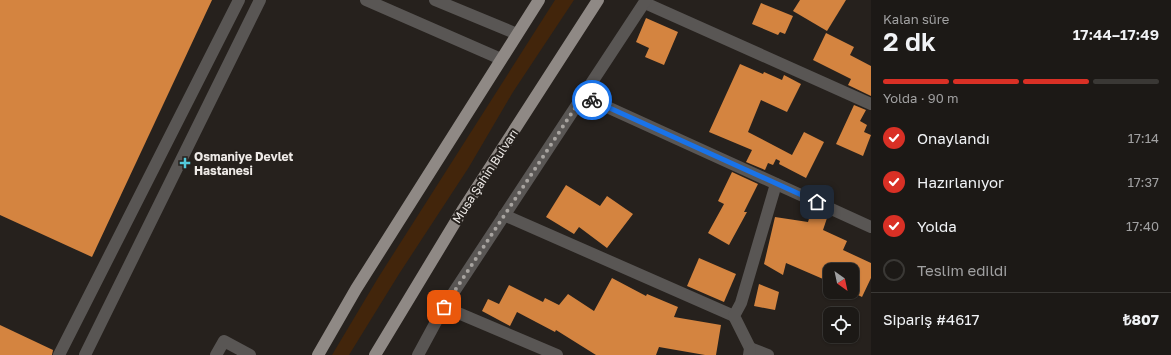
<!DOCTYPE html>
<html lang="tr">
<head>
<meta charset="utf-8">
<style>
  :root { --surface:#1c1916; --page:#25221f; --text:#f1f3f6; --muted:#a0a0a1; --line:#3a3835; --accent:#d93025 }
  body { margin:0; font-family:"Golos Text",sans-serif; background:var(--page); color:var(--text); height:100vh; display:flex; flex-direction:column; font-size:15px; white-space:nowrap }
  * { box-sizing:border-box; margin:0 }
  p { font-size:13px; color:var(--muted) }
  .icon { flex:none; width:22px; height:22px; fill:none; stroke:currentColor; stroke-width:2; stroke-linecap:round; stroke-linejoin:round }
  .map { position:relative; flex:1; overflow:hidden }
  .drawer { display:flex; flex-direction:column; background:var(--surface); width:300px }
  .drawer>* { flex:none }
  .needle { width:26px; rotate:147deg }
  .fabs { position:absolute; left:823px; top:263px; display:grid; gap:8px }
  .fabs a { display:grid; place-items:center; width:36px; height:36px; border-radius:8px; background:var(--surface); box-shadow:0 1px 3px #0004,0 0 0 1px var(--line); font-size:20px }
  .pin { position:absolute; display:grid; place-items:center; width:34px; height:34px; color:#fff; margin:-17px; border-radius:8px; box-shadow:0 2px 6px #0006 }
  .courier { position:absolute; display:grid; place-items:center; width:40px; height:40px; margin:-20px; border:3px solid #1a73e8; border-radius:50%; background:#fff; color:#222; box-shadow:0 1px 5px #0007 }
  .overview em { font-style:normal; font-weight:600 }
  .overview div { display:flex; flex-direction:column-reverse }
  .overview { display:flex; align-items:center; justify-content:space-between; height:68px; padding:0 12px }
  h1 { font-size:26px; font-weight:600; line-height:30px }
  .bar { display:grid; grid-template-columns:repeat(4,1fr); gap:6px 4px; align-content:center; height:48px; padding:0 12px }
  .bar i { height:5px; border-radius:3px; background:var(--line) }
  .bar .on { background:var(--accent) }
  .bar p { grid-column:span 4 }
  .line { display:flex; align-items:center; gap:10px; padding:0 12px; border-top:1px solid var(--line) }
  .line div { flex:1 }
  ol { padding:0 12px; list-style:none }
  li { display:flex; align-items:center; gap:12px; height:44px }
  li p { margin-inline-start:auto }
  li .icon { padding:4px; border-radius:50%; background:var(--accent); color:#fff; stroke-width:4 }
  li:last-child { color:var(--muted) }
  li i { width:22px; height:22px; border:2px solid var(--line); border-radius:50% }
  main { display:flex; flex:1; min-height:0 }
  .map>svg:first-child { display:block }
  .green { fill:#42250b }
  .building { fill:#d48440 }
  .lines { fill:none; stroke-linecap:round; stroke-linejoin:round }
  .minor { stroke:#595654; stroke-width:12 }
  .major { stroke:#8f8985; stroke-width:12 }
  .done { stroke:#a8a4a0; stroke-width:4; stroke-dasharray:0 7.2 }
  .route { stroke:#1a73e8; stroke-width:5 }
  .poi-dot { fill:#53cadc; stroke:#26211d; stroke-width:1.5 }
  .labels { text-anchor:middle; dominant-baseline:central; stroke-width:4; stroke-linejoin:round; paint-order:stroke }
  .poi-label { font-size:12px; font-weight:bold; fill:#eeeae7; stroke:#26211d; text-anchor:start }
  .street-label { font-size:12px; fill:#eeeae7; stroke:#26211d }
</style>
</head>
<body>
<main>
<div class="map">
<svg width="871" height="355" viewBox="0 0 871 355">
  <rect width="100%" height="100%" fill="#26211d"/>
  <!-- green -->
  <path class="green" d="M555,0H574L513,92L469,167L399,274L349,355H332L378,278Z"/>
  <!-- building -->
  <g class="building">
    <path d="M0,0H212L92,257L0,215Z"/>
    <path d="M800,0H846L827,31L793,11Z"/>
    <path d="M761,3L793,16L785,34L780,32L778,35L752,24Z"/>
    <path d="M646,18L678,32L664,65L645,57L649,48L636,42Z"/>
    <path d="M826,33L854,47L850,55L871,66V96L848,85L851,79L813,60Z"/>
    <path d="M740,64L763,74L764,72L782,80L784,75L801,84L787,112L761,100L748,132L792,155L804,132L824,142L806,178L779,164L780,161L776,159L773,165L768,163L765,170L746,162L752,150L709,132Z"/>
    <path d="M854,105L866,110L860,121L867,125L864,132L871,135L863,156L836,144Z"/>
    <path d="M732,172L758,184L744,212H747L729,245L708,233L724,204L718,201Z"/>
    <path d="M566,185L600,206L607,196L633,214L607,248L579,227L574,234L546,217Z"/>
    <path d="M812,209L828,215L823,230L847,241L843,250L871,263V278L862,297L852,292V270H830V282L786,263L783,275L764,264L775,217L808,222Z"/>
    <path d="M699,258L736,274L724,302L687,286Z"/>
    <path d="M612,278L646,296L647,294L678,307L674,317L721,325L716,355H705L659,347L656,355H596L556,330L555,332L517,312L510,326L482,311L488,299L499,304L509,285L543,302L545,298L559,305L568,294L594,311Z"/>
    <path d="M759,284L779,292L775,310L754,306Z"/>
    <path d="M0,325L53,350L52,355H0Z"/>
  </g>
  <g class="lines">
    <!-- minor -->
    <g class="minor">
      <path d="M366,0L501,59"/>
      <path d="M435,0L517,34"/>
      <path d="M645,3L871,104"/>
      <path d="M583,96L871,227"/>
      <path d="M504,215L734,316"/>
      <path d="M444,307L557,355"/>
      <path d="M750,348L768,355"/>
      <path d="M59,355L239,0"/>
      <path d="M85,355L260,0"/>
      <path d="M216,355L224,341L250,355"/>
      <path d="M418,355L444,307L646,0"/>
      <path d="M749,355L750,348L734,316L741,303L776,184"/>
    </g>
    <!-- major -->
    <g class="major">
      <path d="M318,355L356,289L539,0"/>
      <path d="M375,355L462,211L598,0"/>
    </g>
  </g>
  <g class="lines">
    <!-- done -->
    <path class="done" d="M444,307L583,96L592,100"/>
    <!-- route -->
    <path class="route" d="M592,100L817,202"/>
  </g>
  <!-- markers -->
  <path class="poi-dot" d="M183 157h4v4h4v4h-4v4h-4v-4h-4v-4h4z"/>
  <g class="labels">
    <!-- poi labels -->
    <g class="poi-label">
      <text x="194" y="156">Osmaniye Devlet<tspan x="194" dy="14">Hastanesi</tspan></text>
    </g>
    <!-- street labels -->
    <g class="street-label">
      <text transform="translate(485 176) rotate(-57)">Musa Şahin Bulvarı</text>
    </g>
  </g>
</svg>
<div class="fabs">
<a><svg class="needle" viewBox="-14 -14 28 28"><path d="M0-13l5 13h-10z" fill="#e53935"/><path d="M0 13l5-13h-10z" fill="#a0a0a1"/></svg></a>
<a><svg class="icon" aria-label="locate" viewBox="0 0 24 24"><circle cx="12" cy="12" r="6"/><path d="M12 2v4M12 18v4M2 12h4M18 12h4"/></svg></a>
</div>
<div class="pin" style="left:444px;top:307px;background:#ea580c"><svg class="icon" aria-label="bag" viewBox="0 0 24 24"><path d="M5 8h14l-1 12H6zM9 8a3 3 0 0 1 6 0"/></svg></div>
<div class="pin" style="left:817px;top:202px;background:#1f2937"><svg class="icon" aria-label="home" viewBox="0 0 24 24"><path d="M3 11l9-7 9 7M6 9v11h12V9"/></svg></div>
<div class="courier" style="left:592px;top:100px"><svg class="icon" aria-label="bike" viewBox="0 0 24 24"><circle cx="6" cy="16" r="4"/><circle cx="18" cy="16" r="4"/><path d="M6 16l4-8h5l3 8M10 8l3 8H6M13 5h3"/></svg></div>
</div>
<section class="drawer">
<div class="overview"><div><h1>2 dk</h1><p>Kalan süre</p></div><em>17:44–17:49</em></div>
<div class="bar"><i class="on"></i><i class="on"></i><i class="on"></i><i></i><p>Yolda · 90 m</p></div>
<ol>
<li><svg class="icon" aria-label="check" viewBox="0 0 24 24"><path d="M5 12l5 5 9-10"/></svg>Onaylandı<p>17:14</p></li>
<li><svg class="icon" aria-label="check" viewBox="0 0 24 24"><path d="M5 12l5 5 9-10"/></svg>Hazırlanıyor<p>17:37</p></li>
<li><svg class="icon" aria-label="check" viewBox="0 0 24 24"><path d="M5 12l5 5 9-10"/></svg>Yolda<p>17:40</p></li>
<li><i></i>Teslim edildi</li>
</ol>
<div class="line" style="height:52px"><div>Sipariş #4617</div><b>₺807</b></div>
</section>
</main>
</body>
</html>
